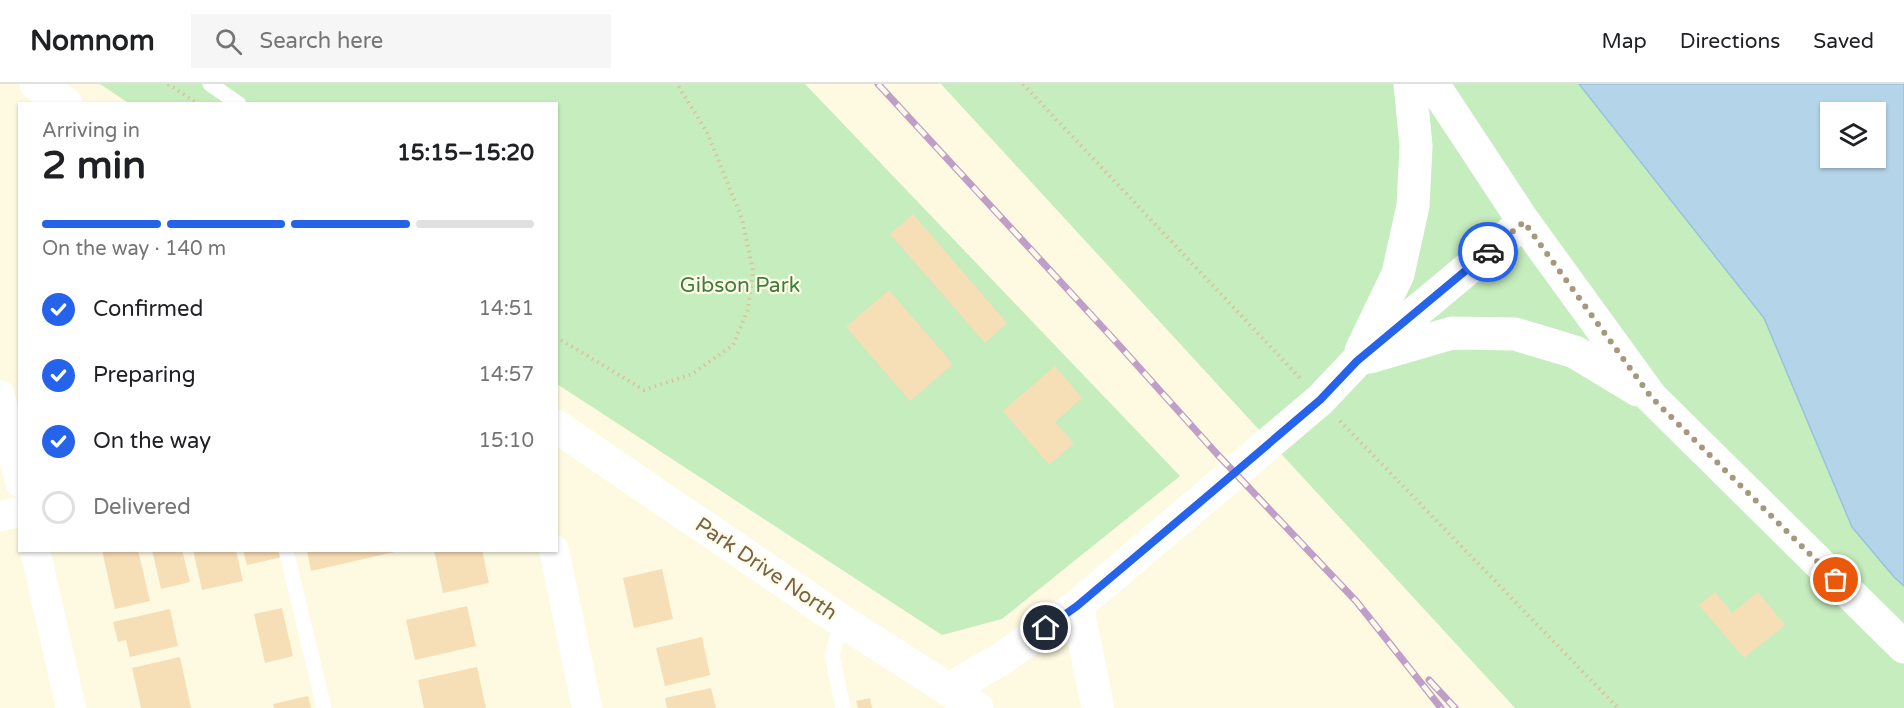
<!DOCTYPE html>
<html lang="en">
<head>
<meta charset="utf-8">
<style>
  :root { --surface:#fff; --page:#f6f6f6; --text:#202124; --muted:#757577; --line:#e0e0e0; --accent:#2563eb }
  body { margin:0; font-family:"Varela Round",sans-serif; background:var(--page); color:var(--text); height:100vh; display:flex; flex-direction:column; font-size:22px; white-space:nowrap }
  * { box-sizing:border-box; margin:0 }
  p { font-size:20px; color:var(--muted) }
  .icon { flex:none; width:33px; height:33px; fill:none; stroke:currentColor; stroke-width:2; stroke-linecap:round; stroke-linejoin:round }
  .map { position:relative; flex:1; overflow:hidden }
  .drawer { position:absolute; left:18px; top:18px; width:540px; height:450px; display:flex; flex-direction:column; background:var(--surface); border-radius:0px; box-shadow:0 2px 4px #0004 }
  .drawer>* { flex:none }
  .fabs { position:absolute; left:1820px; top:18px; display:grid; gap:12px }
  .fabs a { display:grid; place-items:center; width:66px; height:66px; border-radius:0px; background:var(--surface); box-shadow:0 2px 4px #0004; font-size:30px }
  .pin { position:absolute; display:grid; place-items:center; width:51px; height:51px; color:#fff; margin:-26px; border:3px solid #fff; border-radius:50%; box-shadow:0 2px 6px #0007 }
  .courier { position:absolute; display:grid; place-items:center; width:60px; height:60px; margin:-30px; border:4px solid #2563eb; border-radius:50%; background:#fff; color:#222; box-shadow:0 2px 8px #0007 }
  .head em { font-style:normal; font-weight:800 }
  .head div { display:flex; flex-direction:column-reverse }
  .head { display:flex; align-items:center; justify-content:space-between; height:102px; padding:0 24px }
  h1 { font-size:39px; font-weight:800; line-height:45px }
  .bar { display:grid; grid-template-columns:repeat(4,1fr); gap:9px 6px; align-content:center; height:72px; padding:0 24px }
  .bar i { height:8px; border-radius:4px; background:var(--line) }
  .bar .active { background:var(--accent) }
  .bar p { grid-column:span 4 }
  ol { padding:0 24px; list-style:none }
  li { display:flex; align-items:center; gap:18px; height:66px }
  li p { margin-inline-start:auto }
  li .icon { padding:6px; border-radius:50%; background:var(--accent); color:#fff; stroke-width:4 }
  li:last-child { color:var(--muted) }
  li i { width:33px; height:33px; border:3px solid var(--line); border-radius:50% }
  header { display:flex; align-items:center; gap:36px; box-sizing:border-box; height:84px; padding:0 30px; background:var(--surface); border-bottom:2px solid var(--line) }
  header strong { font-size:28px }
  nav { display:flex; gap:33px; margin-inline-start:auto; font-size:21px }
  .search { width:420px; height:54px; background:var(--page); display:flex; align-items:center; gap:15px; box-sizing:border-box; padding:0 21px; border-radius:0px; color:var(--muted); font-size:22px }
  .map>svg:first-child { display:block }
  .green { fill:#c6edbe }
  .water { fill:#b4d5e9; stroke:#99c2dc; stroke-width:1.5; fill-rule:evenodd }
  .building { fill:#f6deb6 }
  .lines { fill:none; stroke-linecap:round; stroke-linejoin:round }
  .path { stroke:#dac299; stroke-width:4; stroke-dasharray:1.5 4.5; stroke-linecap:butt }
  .lane { stroke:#fff; stroke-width:15 }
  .street { stroke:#fff; stroke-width:30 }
  .secondary { stroke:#fff; stroke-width:33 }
  .rail-casing { stroke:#bf9fc8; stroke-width:7 }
  .rail { stroke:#fffbe9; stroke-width:4.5; stroke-dasharray:14; stroke-linecap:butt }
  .done { stroke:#a6987c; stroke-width:6; stroke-dasharray:0 10.8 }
  .route { stroke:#2563eb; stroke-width:8 }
  .labels { text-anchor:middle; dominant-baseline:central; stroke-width:4.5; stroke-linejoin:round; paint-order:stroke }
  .park-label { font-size:21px; fill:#417e3c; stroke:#fffbe9 }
  .street-label { font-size:21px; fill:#776346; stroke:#fffbe9 }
</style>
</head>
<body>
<header>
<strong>Nomnom</strong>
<div class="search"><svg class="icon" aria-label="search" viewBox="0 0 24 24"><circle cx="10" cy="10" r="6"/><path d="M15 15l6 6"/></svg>Search here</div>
<nav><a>Map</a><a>Directions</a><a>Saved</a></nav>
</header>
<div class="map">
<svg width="1904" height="624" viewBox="0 0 1904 624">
  <rect width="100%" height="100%" fill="#fefae1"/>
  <!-- green -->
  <g class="green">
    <path d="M100,0H805L1180,392L1002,535L942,551L557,300L556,20H130Z"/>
    <path d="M941,0H1579L1764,234L1852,443L1894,493L1904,502V624H1515Z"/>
  </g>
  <!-- water -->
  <path class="water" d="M1579,0H1904V502L1894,493L1852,443L1764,234ZM1830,28H1875V74H1830Z"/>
  <!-- building -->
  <g class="building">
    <path d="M913,130L1007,239L985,259L890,150Z"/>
    <path d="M889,206L953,280L910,317L846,243Z"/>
    <path d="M1055,282L1082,314L1055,338L1074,359L1049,381L1003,327Z"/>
    <path d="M102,466H138L150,517L115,525Z"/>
    <path d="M152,466H182L190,498L161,505Z"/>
    <path d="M193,466H236L243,497L202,506Z"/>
    <path d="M243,466H281L282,473L247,481Z"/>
    <path d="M307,466H398L399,467L311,487Z"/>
    <path d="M434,466H482L489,499L443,509Z"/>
    <path d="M662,485L673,535L634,544L623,494Z"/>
    <path d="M1715,508L1732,529L1758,508L1785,541L1744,574L1699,521Z"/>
    <path d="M467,522L476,562L415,576L406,536Z"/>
    <path d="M282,524L293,572L265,579L254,530Z"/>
    <path d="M170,525L178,562L130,573L126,556L118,558L113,538Z"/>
    <path d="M702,553L710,591L665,602L656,564Z"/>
    <path d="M180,573L191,624H141L132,584Z"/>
    <path d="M477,583L486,624H424L418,596Z"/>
    <path d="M711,604L716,624H667L665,614Z"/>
    <path d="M308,612L311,624H274L273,620Z"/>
    <path d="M870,614L872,624H858L856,617Z"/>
  </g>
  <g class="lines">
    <!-- path -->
    <g class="path">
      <path d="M168,0L195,18"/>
      <path d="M1023,0L1300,294"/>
      <path d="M556,253L644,306L692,290L733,261L748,225L753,187L742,135L707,48L677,0"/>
      <path d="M1340,337L1618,624"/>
    </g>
    <!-- lane -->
    <g class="lane">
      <path d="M210,0L239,20"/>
      <path d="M286,466L324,624"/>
      <path d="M842,537L832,571L843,624"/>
    </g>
    <!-- street -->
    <g class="street">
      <path d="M0,311L20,398"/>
      <path d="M0,432L20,428"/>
      <path d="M35,466L71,624"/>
      <path d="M554,466L587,624"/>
    </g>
    <!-- secondary -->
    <g class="secondary">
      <path d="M36,0L66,20"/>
      <path d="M1433,0L1524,138L1651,313L1904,563"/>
      <path d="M1361,267L1398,190L1413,122L1416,62L1410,0"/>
      <path d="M1370,273L1452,249L1515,250L1575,268L1638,306"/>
      <path d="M556,342L842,537L977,624"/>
      <path d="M1077,522L1098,624"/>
      <path d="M949,605L998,577L1077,522L1320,316L1357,277L1524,138"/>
    </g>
    <!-- rail casing -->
    <g class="rail-casing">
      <g id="rail">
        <path d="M878,0L1118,260L1217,370L1356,517L1441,624"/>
        <path d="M1429,596L1455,624"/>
      </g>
    </g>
    <!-- rail -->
    <use href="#rail" class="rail"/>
  </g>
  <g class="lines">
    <!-- done -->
    <path class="done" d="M1488,168L1524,138L1651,313L1836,496"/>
    <!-- route -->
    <path class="route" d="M1046,544L1077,522L1205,414L1320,316L1357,277L1488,168"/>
  </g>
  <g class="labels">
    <!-- park labels -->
    <g class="park-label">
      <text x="740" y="201">Gibson Park</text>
    </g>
    <!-- street labels -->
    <g class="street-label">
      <text transform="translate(766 485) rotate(34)">Park Drive North</text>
    </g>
  </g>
</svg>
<div class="fabs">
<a><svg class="icon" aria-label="layers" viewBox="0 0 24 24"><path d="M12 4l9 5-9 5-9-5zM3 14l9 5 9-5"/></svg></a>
</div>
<div class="pin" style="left:1836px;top:496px;background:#ea580c"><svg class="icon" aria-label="bag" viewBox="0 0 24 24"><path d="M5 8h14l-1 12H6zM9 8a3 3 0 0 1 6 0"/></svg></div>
<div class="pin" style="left:1046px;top:544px;background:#1f2937"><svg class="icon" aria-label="home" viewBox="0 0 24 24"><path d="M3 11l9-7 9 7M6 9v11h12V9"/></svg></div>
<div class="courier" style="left:1488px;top:168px"><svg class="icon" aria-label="car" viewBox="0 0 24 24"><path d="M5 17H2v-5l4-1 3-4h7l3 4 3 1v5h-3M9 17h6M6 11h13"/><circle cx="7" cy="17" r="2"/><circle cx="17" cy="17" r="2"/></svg></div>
<section class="drawer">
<div class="head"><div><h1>2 min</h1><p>Arriving in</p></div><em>15:15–15:20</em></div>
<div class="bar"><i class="active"></i><i class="active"></i><i class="active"></i><i></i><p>On the way · 140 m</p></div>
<ol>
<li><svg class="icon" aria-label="check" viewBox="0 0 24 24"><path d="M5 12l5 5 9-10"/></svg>Confirmed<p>14:51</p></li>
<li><svg class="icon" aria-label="check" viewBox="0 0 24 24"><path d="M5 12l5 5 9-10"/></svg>Preparing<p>14:57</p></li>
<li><svg class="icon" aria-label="check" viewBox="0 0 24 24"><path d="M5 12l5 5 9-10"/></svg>On the way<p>15:10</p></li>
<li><i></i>Delivered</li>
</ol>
</section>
</div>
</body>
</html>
